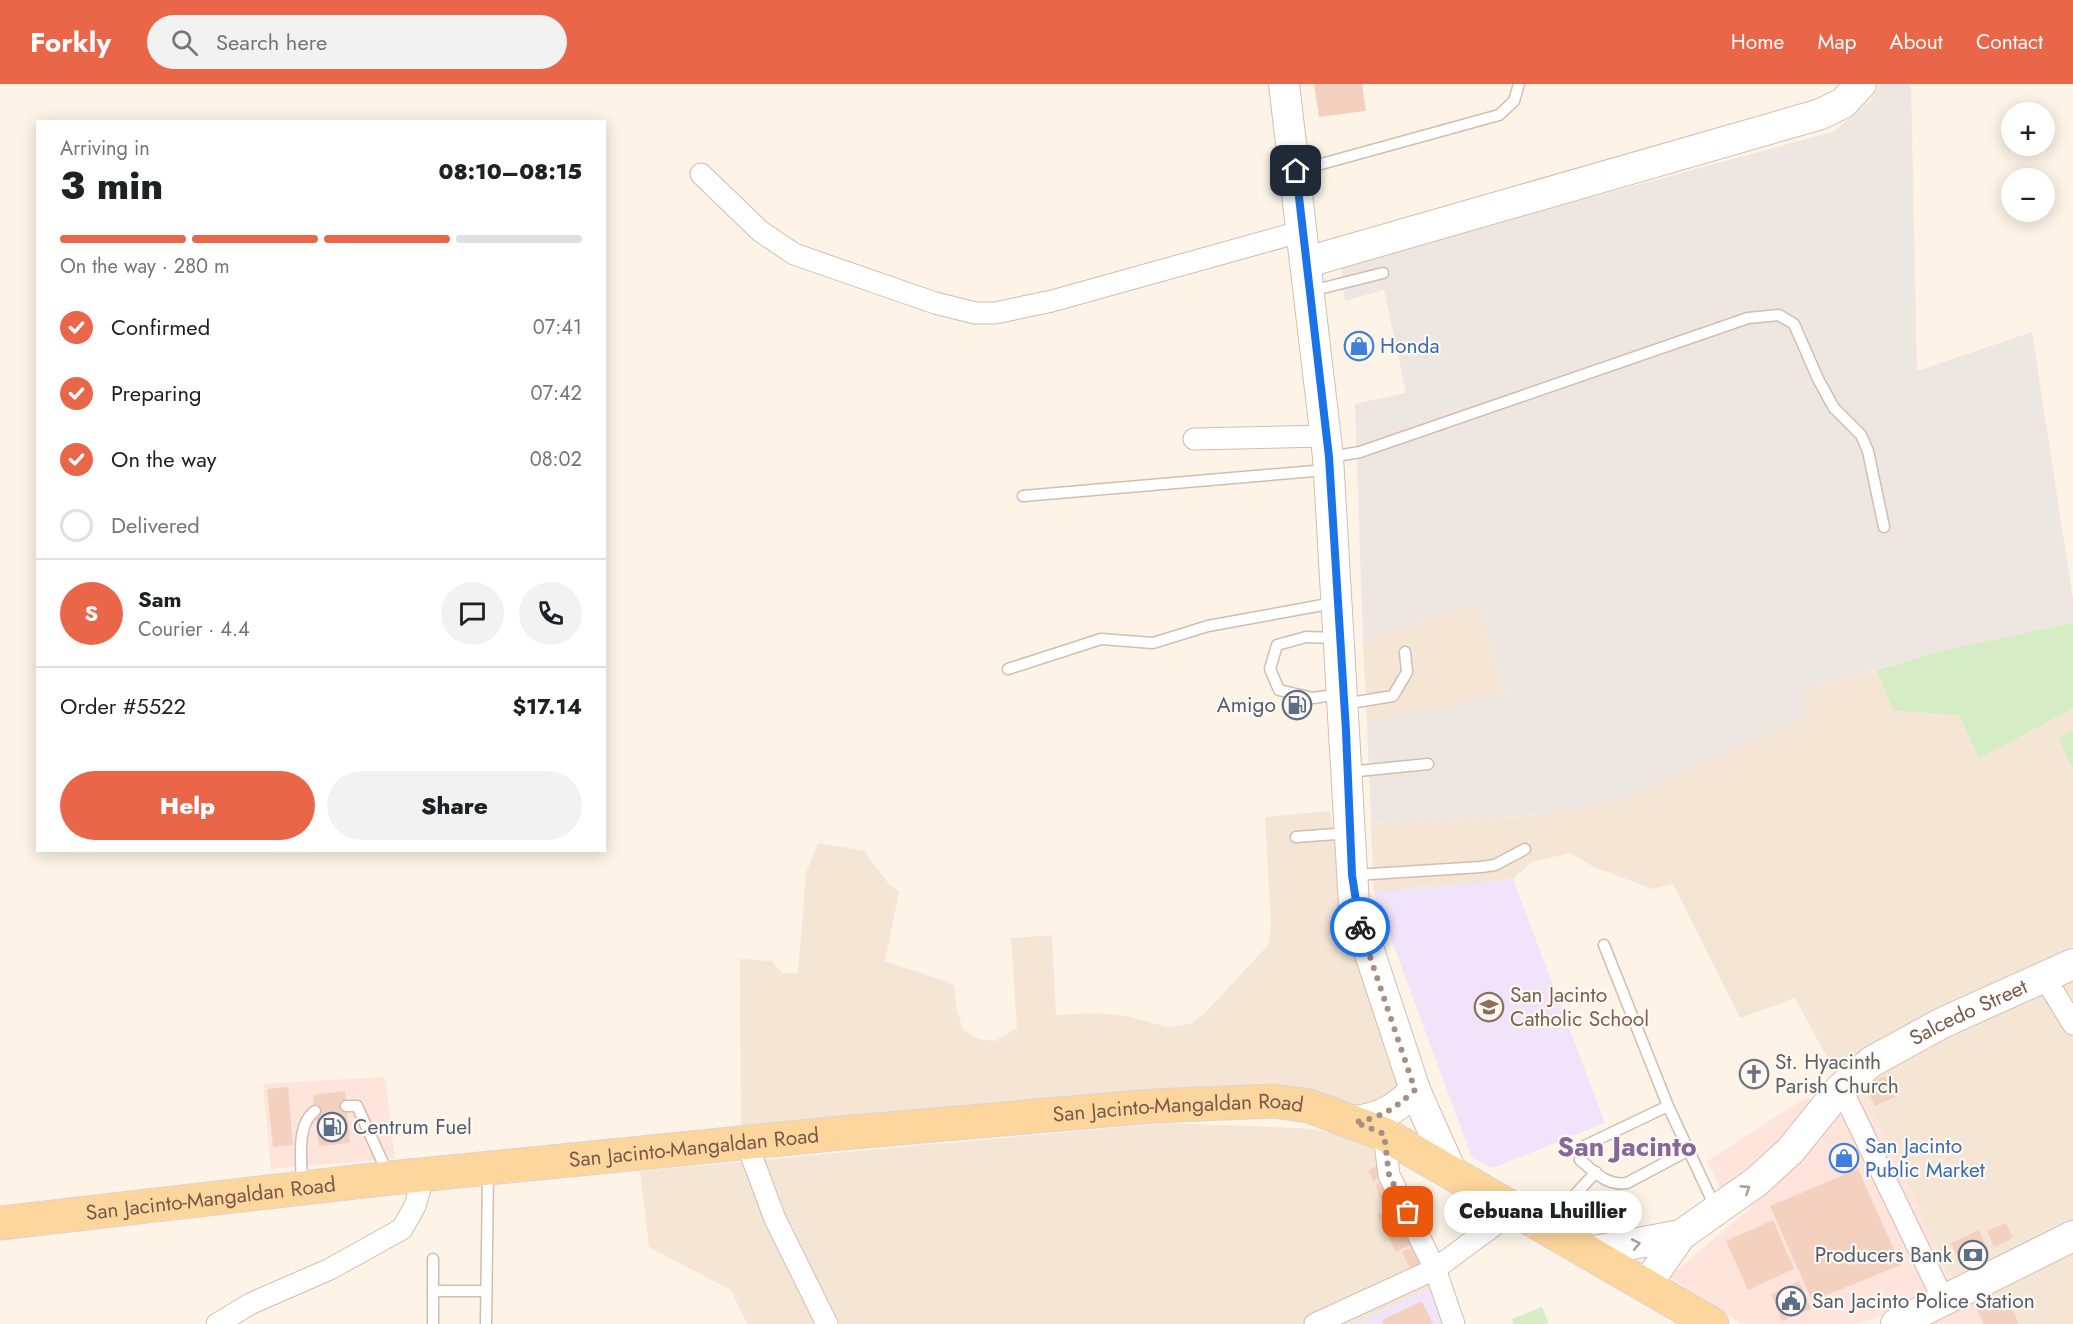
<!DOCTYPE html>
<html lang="en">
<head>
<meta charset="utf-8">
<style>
  :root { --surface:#fff; --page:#f2f2f2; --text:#202124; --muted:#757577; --line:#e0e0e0; --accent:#ea6649 }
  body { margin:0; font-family:Jost,sans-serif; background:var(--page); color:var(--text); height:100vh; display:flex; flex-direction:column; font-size:22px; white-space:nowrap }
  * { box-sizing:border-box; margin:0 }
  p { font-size:20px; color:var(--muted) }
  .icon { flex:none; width:33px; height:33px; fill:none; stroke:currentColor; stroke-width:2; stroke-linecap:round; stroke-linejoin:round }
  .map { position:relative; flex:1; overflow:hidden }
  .side { position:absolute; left:36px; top:36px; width:570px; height:732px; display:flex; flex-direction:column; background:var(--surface); border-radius:0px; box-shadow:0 3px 15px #0003 }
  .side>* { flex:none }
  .tools { position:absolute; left:2001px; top:18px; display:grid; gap:12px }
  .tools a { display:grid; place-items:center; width:54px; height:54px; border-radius:50%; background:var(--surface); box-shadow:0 3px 15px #0003; font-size:30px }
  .pin { position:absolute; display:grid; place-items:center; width:51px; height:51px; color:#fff; margin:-26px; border-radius:12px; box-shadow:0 3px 9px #0006 }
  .courier { position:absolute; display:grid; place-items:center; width:60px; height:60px; margin:-30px; border:4px solid #1a73e8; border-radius:50%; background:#fff; color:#222; box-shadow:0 2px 8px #0007 }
  .bubble { position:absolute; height:42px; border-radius:21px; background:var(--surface); box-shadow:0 3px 15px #0003; font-size:20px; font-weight:800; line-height:42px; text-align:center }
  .headline em { font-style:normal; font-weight:800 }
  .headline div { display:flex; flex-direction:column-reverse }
  .headline { display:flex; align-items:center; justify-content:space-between; height:102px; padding:0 24px }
  h1 { font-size:39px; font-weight:800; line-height:45px }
  .bar { display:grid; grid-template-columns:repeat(4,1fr); gap:9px 6px; align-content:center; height:72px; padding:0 24px }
  .bar i { height:8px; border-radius:4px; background:var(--line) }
  .bar .selected { background:var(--accent) }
  .bar p { grid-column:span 4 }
  .line { display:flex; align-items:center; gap:15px; padding:0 24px; border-top:2px solid var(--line) }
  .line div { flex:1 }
  .round { display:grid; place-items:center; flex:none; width:63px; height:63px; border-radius:32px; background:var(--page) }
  ol { padding:0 24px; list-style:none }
  li { display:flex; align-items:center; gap:18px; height:66px }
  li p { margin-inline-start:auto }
  li .icon { padding:6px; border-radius:50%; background:var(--accent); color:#fff; stroke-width:4 }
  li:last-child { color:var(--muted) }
  li i { width:33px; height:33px; border:3px solid var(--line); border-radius:50% }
  .action { display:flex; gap:12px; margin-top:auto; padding:12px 24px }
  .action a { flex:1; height:69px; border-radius:36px; background:var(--accent); color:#fff; font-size:24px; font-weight:800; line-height:69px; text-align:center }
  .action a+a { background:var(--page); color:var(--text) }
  header { display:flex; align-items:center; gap:36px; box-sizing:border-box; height:84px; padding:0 30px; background:var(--accent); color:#fff }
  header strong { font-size:28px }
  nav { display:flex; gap:33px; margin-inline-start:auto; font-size:21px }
  .search { width:420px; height:54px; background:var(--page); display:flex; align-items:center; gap:15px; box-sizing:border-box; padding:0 21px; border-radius:33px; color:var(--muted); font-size:22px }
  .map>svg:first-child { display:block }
  .residential { fill:#f5e5d5 }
  .commercial { fill:#fee4db }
  .industrial { fill:#eee6e1 }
  .education { fill:#f1e4fa }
  .green { fill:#d6ecc5 }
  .building { fill:#f4d1be }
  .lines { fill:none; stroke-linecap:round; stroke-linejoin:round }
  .lane-casing { stroke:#d2bdaf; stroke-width:13 }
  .street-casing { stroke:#d2bdaf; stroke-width:23 }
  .secondary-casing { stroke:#d5bdac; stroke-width:32 }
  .primary-casing { stroke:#dcd4d0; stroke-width:35 }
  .lane { stroke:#fff; stroke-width:10 }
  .street { stroke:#fff; stroke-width:21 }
  .secondary { stroke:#fff; stroke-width:30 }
  .primary { stroke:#fdd69e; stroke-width:33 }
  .oneway { stroke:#ae9b92 }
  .done { stroke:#a78f81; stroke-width:6; stroke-dasharray:0 10.8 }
  .route { stroke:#1a73e8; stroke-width:8 }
  .labels { text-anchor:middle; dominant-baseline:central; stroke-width:4.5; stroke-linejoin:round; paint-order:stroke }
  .shop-label { font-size:21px; fill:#366cbe; stroke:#fff8ee; text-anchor:start }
  .service-label { font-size:21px; fill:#4e5e75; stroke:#fff8ee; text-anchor:end }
  .education-label { font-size:21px; fill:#785e54; stroke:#fff8ee; text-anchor:start }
  .street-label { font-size:21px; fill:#78594a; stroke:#fff8ee }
  .worship-label { font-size:21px; fill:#5b616d; stroke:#fff8ee; text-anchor:start }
  .district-label { font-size:27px; font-weight:bold; fill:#87669b; stroke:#fff8ee }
</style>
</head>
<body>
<header>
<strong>Forkly</strong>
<div class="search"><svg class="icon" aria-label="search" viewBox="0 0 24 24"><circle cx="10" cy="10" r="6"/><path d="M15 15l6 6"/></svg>Search here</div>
<nav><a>Home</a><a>Map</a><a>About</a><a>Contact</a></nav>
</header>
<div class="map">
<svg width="2073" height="1240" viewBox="0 0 2073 1240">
  <rect width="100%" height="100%" fill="#fdf4e7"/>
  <!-- residential -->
  <g class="residential">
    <path d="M1478,518L1505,612L1367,639L1363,559Z"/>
    <path d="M1876,586L1894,627L1959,631L1979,675L2073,624V646L2058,654L2073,686V862L1837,992L1795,914L1740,934L1673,800L1652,805L1594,783L1570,769L1532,778L1513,795L1374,808L1371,740L1539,731L1804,606Z"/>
    <path d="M1330,727L1348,840L1400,995L1394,1012L1380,1023L741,1043L740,875L772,877L782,889H798L806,789L818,759L864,767L889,800L899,808L885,877L954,900L957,927L963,945L978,955L995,957L1017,944L1011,854L1052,851L1056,931L1098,929L1127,932L1167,943L1190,940L1206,928L1268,861L1271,843L1265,733Z"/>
    <path d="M2073,894V1136L1953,1197L1861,1001L1908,968Z"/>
    <path d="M1166,1039L1300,1044L1344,1050L1371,1062L1387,1081L1435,1190L1430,1204L1354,1240H747L731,1206L649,1163L640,1087Z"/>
    <path d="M2073,1166V1240H1988L1975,1214Z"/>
  </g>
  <!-- commercial -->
  <g class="commercial">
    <path d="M385,993L395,1074L271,1085L263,1000Z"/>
    <path d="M1861,1001L1953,1197L1926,1215L1857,1240H1742L1669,1193L1749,1125L1838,1024Z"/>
    <path d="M1807,1013L1817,1019L1758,1088L1723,1110L1707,1077Z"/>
    <path d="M1975,1214L1988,1240H1923Z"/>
  </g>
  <!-- industrial -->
  <path class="industrial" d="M1881,0H1911L1917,287L2032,248L2073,515V539L1948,565L1804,606L1807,632L1628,714L1539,731L1371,740L1367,639L1505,611L1478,518L1363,559L1355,320L1406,309L1384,206L1345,217L1341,181L1833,48L1870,17Z"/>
  <!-- education -->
  <g class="education">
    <path d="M1513,795L1605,1039L1493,1084L1472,1074L1374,808Z"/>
    <path d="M1430,1204L1445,1240H1354Z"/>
  </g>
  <!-- green -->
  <g class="green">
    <path d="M2073,539V624L1979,675L1959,631L1894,627L1876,586L1948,565Z"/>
    <path d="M2073,646V686L2058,654Z"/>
    <path d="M1542,1223L1549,1240H1514L1512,1235Z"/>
  </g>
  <!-- building -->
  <g class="building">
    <path d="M1314,0H1362L1366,27L1319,33Z"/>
    <path d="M1885,992L1895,1013L1875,1022L1865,1001Z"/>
    <path d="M288,1003L293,1061L273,1063L267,1005Z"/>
    <path d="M345,1007L350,1059L319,1062L313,1011Z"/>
    <path d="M1381,1080L1387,1090L1373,1097L1368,1086Z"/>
    <path d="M1858,1085L1901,1181L1812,1217L1770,1122Z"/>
    <path d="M1388,1095L1396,1117L1383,1122L1375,1100Z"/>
    <path d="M1397,1121L1416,1158L1396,1168L1377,1131Z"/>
    <path d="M1773,1136L1794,1185L1748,1206L1726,1157Z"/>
    <path d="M2006,1139L2013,1154L1994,1163L1987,1147Z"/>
    <path d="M1979,1146L1989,1168L1962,1182L1951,1159Z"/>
    <path d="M1417,1161L1429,1183L1413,1191L1402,1168Z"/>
    <path d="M1799,1197L1811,1225L1782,1237L1771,1210Z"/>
    <path d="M2005,1210L2019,1240H1984L1976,1223Z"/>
    <path d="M1422,1217L1433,1240H1383L1382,1236Z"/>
  </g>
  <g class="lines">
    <!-- lane casing -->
    <g class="lane-casing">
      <g id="lane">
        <path d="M1296,87L1499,31L1514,17L1519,0"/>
        <path d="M1311,207L1383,189"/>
        <path d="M1330,373L1360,368L1748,234L1779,231L1794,240L1818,295L1834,324L1861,351L1868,367L1884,443"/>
        <path d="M1023,412L1326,386"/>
        <path d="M1336,554L1306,553L1277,561L1270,585L1279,606L1313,614L1340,610"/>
        <path d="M1008,585L1101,555L1153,559L1208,542L1334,519"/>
        <path d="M1344,620L1393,612L1407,588L1405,568"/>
        <path d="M1348,688L1428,680"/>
        <path d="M1296,753L1349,749"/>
        <path d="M1355,791L1481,783L1495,781L1525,765"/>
        <path d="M1604,861L1668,1022L1716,1125"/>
        <path d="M346,1022H357L388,1090"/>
        <path d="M1668,1022L1582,1063L1580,1076C1595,1088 1606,1102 1627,1099L1689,1066"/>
        <path d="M302,1102C302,1080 295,1041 315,1027"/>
        <path d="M1547,1141L1596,1088"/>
        <path d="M433,1175V1240"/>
        <path d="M433,1207H486"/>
        <path d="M486,1240L488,1087"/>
      </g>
    </g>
    <!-- street casing -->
    <g class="street-casing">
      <g id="street">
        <path d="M701,90L760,147L794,170L935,219L975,229H995L1052,217L1303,147"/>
        <path d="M1194,355L1326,352"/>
        <path d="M2045,894L2073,940"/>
        <path d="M1841,1004L1943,1215"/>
        <path d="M1384,1050L1389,1091L1435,1185L1454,1240"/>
        <path d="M747,1060L775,1135L827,1240"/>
        <path d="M217,1240L250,1220L330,1185L402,1145L415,1122L424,1091"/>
        <path d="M1315,1240L1435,1185L1516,1125"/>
      </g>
    </g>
    <!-- secondary casing -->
    <g class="secondary-casing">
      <g id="secondary">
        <path d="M1284,0L1328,373L1354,821L1415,1006L1451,1087"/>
        <path d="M1307,178L1821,30L1843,19L1861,0"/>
        <path d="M1355,1037C1382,1034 1395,1025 1415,1006"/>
        <path d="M1590,1168L1681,1151"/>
        <path id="s1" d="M1646,1201L1681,1151L1756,1098L1790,1067L1841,1004L1871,978L1942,939L2073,880"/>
        <path d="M1896,1240L2073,1152"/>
      </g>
    </g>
    <!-- primary casing -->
    <g class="primary-casing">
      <g id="primary">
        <path id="s2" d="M0,1139L390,1094L831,1050L1153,1022L1274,1017L1309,1022L1384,1050L1712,1240"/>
      </g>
    </g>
    <!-- lane -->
    <use href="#lane" class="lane"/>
    <!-- street -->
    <use href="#street" class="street"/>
    <!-- secondary -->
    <use href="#secondary" class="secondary"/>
    <!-- primary -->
    <use href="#primary" class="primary"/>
  </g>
  <!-- one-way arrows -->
  <defs><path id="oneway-chevron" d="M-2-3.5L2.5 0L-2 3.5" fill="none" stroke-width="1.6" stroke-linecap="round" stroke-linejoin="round" transform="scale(1.5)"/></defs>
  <g class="oneway">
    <use href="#oneway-chevron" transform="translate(1746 1105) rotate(-33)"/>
    <use href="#oneway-chevron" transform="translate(1636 1160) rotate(-11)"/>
  </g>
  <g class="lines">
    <!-- done -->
    <path class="done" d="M1360,843L1415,1006C1395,1024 1382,1034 1355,1038L1384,1050L1389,1091L1408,1128"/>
    <!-- route -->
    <path class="route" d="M1296,87L1329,373L1346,647L1352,791L1360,843"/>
  </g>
  <!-- icons -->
  <defs>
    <g id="shop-ring" transform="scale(1.5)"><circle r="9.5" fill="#fff8ee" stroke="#3f7fe0" stroke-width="1.5"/><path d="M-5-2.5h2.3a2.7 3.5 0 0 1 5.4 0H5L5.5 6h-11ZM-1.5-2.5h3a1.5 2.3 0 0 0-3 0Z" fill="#3f7fe0"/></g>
    <g id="fuel-ring" transform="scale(1.5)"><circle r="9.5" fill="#fff8ee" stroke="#5c6f8a" stroke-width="1.5"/><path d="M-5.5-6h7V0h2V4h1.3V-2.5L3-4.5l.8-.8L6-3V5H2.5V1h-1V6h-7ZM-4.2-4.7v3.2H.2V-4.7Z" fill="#5c6f8a"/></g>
    <g id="school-ring" transform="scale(1.5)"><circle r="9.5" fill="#fff8ee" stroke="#8d6e63" stroke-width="1.5"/><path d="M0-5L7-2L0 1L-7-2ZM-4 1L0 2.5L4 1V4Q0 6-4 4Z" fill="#8d6e63"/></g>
    <g id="church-ring" transform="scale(1.5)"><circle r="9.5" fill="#fff8ee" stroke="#6b7280" stroke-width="1.5"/><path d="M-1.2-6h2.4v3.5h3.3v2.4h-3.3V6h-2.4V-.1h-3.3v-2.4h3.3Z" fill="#6b7280"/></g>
    <g id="bank-ring" transform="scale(1.5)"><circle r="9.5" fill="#fff8ee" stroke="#5c6f8a" stroke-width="1.5"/><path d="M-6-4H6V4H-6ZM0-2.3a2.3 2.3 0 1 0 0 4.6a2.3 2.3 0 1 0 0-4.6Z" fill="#5c6f8a"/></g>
    <g id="civic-ring" transform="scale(1.5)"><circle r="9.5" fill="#fff8ee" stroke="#5c6f8a" stroke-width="1.5"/><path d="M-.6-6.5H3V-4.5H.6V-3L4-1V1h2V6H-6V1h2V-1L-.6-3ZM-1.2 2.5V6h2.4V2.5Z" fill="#5c6f8a"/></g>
  </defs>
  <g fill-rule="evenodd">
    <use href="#shop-ring" x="1359" y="262"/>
    <use href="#fuel-ring" x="1297" y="621"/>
    <use href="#school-ring" x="1489" y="923"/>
    <use href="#church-ring" x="1754" y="990"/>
    <use href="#fuel-ring" x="332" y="1043"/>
    <use href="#shop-ring" x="1844" y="1074"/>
    <use href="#bank-ring" x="1973" y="1171"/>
    <use href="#civic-ring" x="1791" y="1217"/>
  </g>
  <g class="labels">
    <!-- shop labels -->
    <g class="shop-label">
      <text x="1380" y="262">Honda</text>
      <text x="1865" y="1062">San Jacinto<tspan x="1865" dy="24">Public Market</tspan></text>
    </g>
    <!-- service labels -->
    <g class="service-label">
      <text x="1276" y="621">Amigo</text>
      <text x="353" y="1043" text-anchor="start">Centrum Fuel</text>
      <text x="1952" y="1171">Producers Bank</text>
      <text x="1812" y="1217" text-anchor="start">San Jacinto Police Station</text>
    </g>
    <!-- education labels -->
    <g class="education-label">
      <text x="1510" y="911">San Jacinto<tspan x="1510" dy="24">Catholic School</tspan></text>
    </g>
    <!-- street labels -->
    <g class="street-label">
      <text stroke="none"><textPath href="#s1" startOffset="429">Salcedo Street</textPath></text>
      <text stroke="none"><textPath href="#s2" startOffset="1184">San Jacinto-Mangaldan Road</textPath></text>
      <text stroke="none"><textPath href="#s2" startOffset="698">San Jacinto-Mangaldan Road</textPath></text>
      <text stroke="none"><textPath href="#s2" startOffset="212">San Jacinto-Mangaldan Road</textPath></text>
    </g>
    <!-- worship labels -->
    <g class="worship-label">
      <text x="1775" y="978">St. Hyacinth<tspan x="1775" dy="24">Parish Church</tspan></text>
    </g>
    <!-- district labels -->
    <g class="district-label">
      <text x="1627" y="1062">San Jacinto</text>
    </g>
  </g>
</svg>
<div class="tools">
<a>+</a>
<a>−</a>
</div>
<div class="pin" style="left:1408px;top:1128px;background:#ea580c"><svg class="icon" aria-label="bag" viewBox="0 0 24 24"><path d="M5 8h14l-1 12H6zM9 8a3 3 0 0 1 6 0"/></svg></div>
<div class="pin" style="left:1296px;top:87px;background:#1f2937"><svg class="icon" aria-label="home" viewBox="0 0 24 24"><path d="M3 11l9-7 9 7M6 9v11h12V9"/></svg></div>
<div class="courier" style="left:1360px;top:843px"><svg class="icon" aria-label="bike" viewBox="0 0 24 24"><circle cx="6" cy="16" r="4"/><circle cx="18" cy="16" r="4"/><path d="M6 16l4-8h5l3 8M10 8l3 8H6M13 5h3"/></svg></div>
<div class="bubble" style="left:1444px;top:1107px;width:198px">Cebuana Lhuillier</div>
<section class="side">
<div class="headline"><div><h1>3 min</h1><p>Arriving in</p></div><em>08:10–08:15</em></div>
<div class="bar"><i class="selected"></i><i class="selected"></i><i class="selected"></i><i></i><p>On the way · 280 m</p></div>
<ol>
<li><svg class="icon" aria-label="check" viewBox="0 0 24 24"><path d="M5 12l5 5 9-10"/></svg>Confirmed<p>07:41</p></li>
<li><svg class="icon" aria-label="check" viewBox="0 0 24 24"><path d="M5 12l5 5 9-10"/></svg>Preparing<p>07:42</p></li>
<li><svg class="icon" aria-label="check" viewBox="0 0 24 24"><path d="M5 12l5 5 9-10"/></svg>On the way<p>08:02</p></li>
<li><i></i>Delivered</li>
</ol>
<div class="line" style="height:108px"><b class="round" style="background:var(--accent);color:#fff">S</b><div><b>Sam</b><p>Courier · 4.4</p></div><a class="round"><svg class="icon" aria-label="chat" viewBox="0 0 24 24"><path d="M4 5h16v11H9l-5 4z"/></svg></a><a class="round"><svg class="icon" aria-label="phone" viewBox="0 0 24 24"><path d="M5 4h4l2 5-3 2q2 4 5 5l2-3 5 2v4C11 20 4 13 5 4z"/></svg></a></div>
<div class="line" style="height:78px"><div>Order #5522</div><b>$17.14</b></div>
<div class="action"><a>Help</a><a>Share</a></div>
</section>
</div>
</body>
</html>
